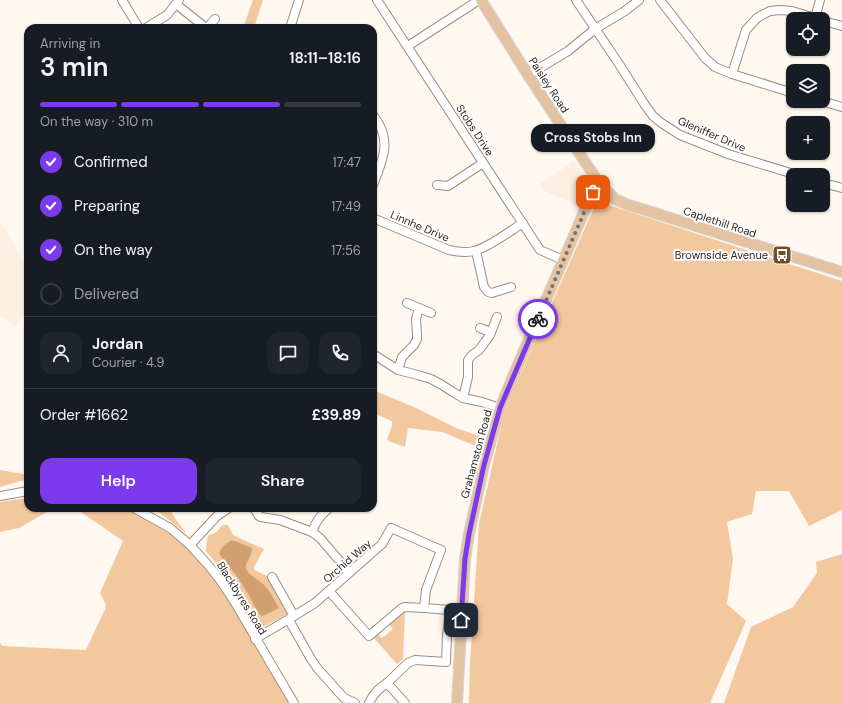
<!DOCTYPE html>
<html lang="en">
<head>
<meta charset="utf-8">
<style>
  :root { --surface:#171b24; --page:#20242c; --text:#f1f3f6; --muted:#9ea1a6; --line:#363941; --accent:#7c3aed }
  body { margin:0; font-family:"DM Sans",sans-serif; background:var(--page); color:var(--text); height:100vh; display:flex; flex-direction:column; font-size:15px; white-space:nowrap }
  * { box-sizing:border-box; margin:0 }
  p { font-size:13px; color:var(--muted) }
  .icon { flex:none; width:22px; height:22px; fill:none; stroke:currentColor; stroke-width:2; stroke-linecap:round; stroke-linejoin:round }
  .map { position:relative; flex:1; overflow:hidden }
  .side { position:absolute; left:24px; top:24px; width:353px; height:488px; display:flex; flex-direction:column; background:var(--surface); border-radius:12px; box-shadow:0 1px 3px #0004 }
  .side>* { flex:none }
  .controls { position:absolute; left:786px; top:12px; display:grid; gap:8px }
  .controls a { display:grid; place-items:center; width:44px; height:44px; border-radius:8px; background:var(--surface); box-shadow:0 1px 3px #0004; font-size:20px }
  .pin { position:absolute; display:grid; place-items:center; width:34px; height:34px; color:#fff; margin:-17px; border-radius:8px; box-shadow:0 2px 6px #0006 }
  .courier { position:absolute; display:grid; place-items:center; width:40px; height:40px; margin:-20px; border:3px solid #7c3aed; border-radius:50%; background:#fff; color:#222; box-shadow:0 1px 5px #0007 }
  .bubble { position:absolute; height:28px; border-radius:12px; background:var(--surface); box-shadow:0 1px 3px #0004; font-size:13px; font-weight:600; line-height:28px; text-align:center }
  .head em { font-style:normal; font-weight:600 }
  .head div { display:flex; flex-direction:column-reverse }
  .head { display:flex; align-items:center; justify-content:space-between; height:68px; padding:0 16px }
  h1 { font-size:26px; font-weight:600; line-height:30px }
  .bar { display:grid; grid-template-columns:repeat(4,1fr); gap:6px 4px; align-content:center; height:48px; padding:0 16px }
  .bar i { height:5px; border-radius:3px; background:var(--line) }
  .bar .current { background:var(--accent) }
  .bar p { grid-column:span 4 }
  .line { display:flex; align-items:center; gap:10px; padding:0 16px; border-top:1px solid var(--line) }
  .line div { flex:1 }
  .round { display:grid; place-items:center; flex:none; width:42px; height:42px; border-radius:12px; background:var(--page) }
  ol { padding:0 16px; list-style:none }
  li { display:flex; align-items:center; gap:12px; height:44px }
  li p { margin-inline-start:auto }
  li .icon { padding:4px; border-radius:50%; background:var(--accent); color:#fff; stroke-width:4 }
  li:last-child { color:var(--muted) }
  li i { width:22px; height:22px; border:2px solid var(--line); border-radius:50% }
  .button { display:flex; gap:8px; margin-top:auto; padding:8px 16px }
  .button a { flex:1; height:46px; border-radius:12px; background:var(--accent); color:#fff; font-size:16px; font-weight:600; line-height:46px; text-align:center }
  .button a+a { background:var(--page); color:var(--text) }
  .map>svg:first-child { display:block }
  .built { fill:#fceee0 }
  .green { fill:#f4c89e }
  .water { fill:#d0a070 }
  .lines { fill:none; stroke-linecap:round; stroke-linejoin:round }
  .minor-casing { stroke:#9e8d7e; stroke-width:10 }
  .major-casing { stroke:#d5d4d3; stroke-width:12 }
  .minor { stroke:#fff; stroke-width:8 }
  .major { stroke:#e3c3a2; stroke-width:10 }
  .done { stroke:#78716a; stroke-width:4; stroke-dasharray:0 7.2 }
  .route { stroke:#7c3aed; stroke-width:5 }
  .labels { text-anchor:middle; dominant-baseline:central; stroke-width:4; stroke-linejoin:round; paint-order:stroke }
  .street-label { font-size:11px; fill:#2f2822; stroke:#fff }
  .poi-label { font-size:11px; fill:#2f2822; stroke:#fff; text-anchor:end }
</style>
</head>
<body>
<div class="map">
<svg width="842" height="703" viewBox="0 0 842 703">
  <rect width="100%" height="100%" fill="#fff8f1"/>
  <!-- built -->
  <g class="built">
    <path d="M574,161L589,185V187L581,207L545,191L540,184Z"/>
    <path d="M0,221L28,269V311L16,326L0,316Z"/>
  </g>
  <!-- green -->
  <g class="green">
    <path d="M253,0H263L254,28H243Z"/>
    <path d="M597,201L780,261L842,281V510L809,526L789,491H756L752,514L727,522L733,559L727,604L746,621L710,703H469L470,663L479,524L505,409Z"/>
    <path d="M373,390L414,407L456,428L485,438L483,449L442,432L408,428L405,447L388,441L387,439L392,426V421L373,413Z"/>
    <path d="M0,470L28,475V479L0,487Z"/>
    <path d="M28,498V508H54L19,528L0,532V502Z"/>
    <path d="M75,508H120L139,514L171,535L200,560L227,598L290,703H0V642L2,646L86,650L105,609L106,605L100,593L123,541Z"/>
    <path d="M148,508H169L176,520L187,534L160,513Z"/>
    <path d="M223,525H228L233,535L264,549L254,567V570L267,576L269,578L289,613L259,629L258,628C242,601 227,575 206,551L207,538L209,535L215,533Z"/>
    <path d="M842,554V703H724L751,627L793,607L817,573L816,562Z"/>
    <path d="M405,612L403,659L397,664L374,638L378,634L382,638L393,629L389,624L403,613Z"/>
  </g>
  <!-- water -->
  <path class="water" d="M232,540L252,548C253,555 244,564 246,569C249,576 258,579 263,584C269,589 275,601 279,608L265,615L262,616L259,614L248,594L236,575L219,554C221,546 226,544 232,540Z"/>
  <g class="lines">
    <!-- minor casing -->
    <g class="minor-casing">
      <g id="minor">
        <path d="M122,0L139,28"/>
        <path d="M377,0L540,250L563,260"/>
        <path d="M576,0L619,64L645,105L653,116L660,122L680,135L728,154L797,175"/>
        <path d="M660,0L705,58L715,67L732,74L793,93"/>
        <path d="M176,4L206,28"/>
        <path d="M815,18L820,0"/>
        <path d="M823,21L842,26"/>
        <path d="M146,28L167,15L179,0"/>
        <path d="M207,28L215,19"/>
        <path d="M290,28L299,0"/>
        <path d="M408,46L479,0"/>
        <path d="M732,74L746,30L757,18L762,15L770,11L780,10L792,11L818,19"/>
        <path d="M528,75L568,51L595,29L625,11L639,0"/>
        <path d="M821,101L842,107"/>
        <path d="M373,115C393,140 383,159 373,185"/>
        <path d="M823,183L842,188"/>
        <path d="M437,185L448,186L483,163"/>
        <path d="M373,218L449,250C458,252 466,253 474,251C488,248 510,231 523,223"/>
        <path d="M476,251L484,287L488,292L492,293L511,287"/>
        <path d="M407,303L431,313"/>
        <path d="M480,328L490,332"/>
        <path d="M373,354L398,370L418,375L431,379L442,385L453,392L463,398L482,402L500,408"/>
        <path d="M398,370L402,357L414,345L417,339V334L416,319L419,308"/>
        <path d="M463,398L468,377V360L472,355L479,350L485,342L490,335L497,317"/>
        <path d="M0,496L28,491"/>
        <path d="M134,508L170,528L190,545L209,566L220,580L234,601L294,703"/>
        <path d="M254,508L259,516L261,517L280,520L312,532C316,521 320,516 329,508"/>
        <path d="M312,532L320,538L349,572"/>
        <path d="M190,545L217,516L229,508"/>
        <path d="M272,577L294,616"/>
        <path d="M329,591L369,636L402,608L405,607L424,608"/>
        <path d="M289,620L311,659L318,669L344,698L355,703"/>
        <path d="M255,639L294,616L315,603L382,544L391,528L441,550L426,590L424,608L450,610L448,628L447,635L446,662L415,660L408,663L387,683L378,690L373,696L369,703"/>
        <path d="M387,683L405,703"/>
      </g>
    </g>
    <!-- major casing -->
    <g class="major-casing">
      <g id="major">
        <path d="M481,0L528,75L589,168L598,181L615,199L626,204L842,272"/>
        <path d="M457,703L465,559L469,534L484,465L500,408L516,369L588,203L598,181"/>
      </g>
    </g>
    <!-- minor -->
    <use href="#minor" class="minor"/>
    <!-- major -->
    <use href="#major" class="major"/>
  </g>
  <g class="lines">
    <!-- done -->
    <path class="done" d="M538,319L593,192"/>
    <!-- route -->
    <path class="route" d="M461,620L465,559L469,534L484,465L500,408L538,319"/>
  </g>
  <!-- icons -->
  <defs>
    <g id="bus-square" transform="scale(1)"><rect x="-9" y="-9" width="18" height="18" rx="4" fill="#734f29" stroke="#fff"/><path d="M-5-6H5V4H4V6H2V4H-2V6H-4V4H-5ZM-3.5-4V0h7V-4ZM-3.5 1.2v1.5H-2V1.2ZM2 1.2v1.5H3.5V1.2Z" fill="#fff"/></g>
  </defs>
  <g fill-rule="evenodd">
    <use href="#bus-square" x="782" y="255"/>
  </g>
  <g class="labels">
    <!-- street labels -->
    <g class="street-label">
      <text transform="translate(549 85) rotate(57)">Paisley Road</text>
      <text transform="translate(475 130) rotate(57)">Stobs Drive</text>
      <text transform="translate(712 134) rotate(23)">Gleniffer Drive</text>
      <text transform="translate(720 222) rotate(18)">Caplethill Road</text>
      <text transform="translate(420 226) rotate(23)">Linnhe Drive</text>
      <text transform="translate(476 454) rotate(-75)">Grahamston Road</text>
      <text transform="translate(347 561) rotate(-41)">Orchid Way</text>
      <text transform="translate(242 598) rotate(58)">Blackbyres Road</text>
    </g>
    <!-- poi labels -->
    <g class="poi-label">
      <text x="768" y="255">Brownside Avenue</text>
    </g>
  </g>
</svg>
<div class="controls">
<a><svg class="icon" aria-label="locate" viewBox="0 0 24 24"><circle cx="12" cy="12" r="6"/><path d="M12 2v4M12 18v4M2 12h4M18 12h4"/></svg></a>
<a><svg class="icon" aria-label="layers" viewBox="0 0 24 24"><path d="M12 4l9 5-9 5-9-5zM3 14l9 5 9-5"/></svg></a>
<a>+</a>
<a>−</a>
</div>
<div class="pin" style="left:593px;top:192px;background:#ea580c"><svg class="icon" aria-label="bag" viewBox="0 0 24 24"><path d="M5 8h14l-1 12H6zM9 8a3 3 0 0 1 6 0"/></svg></div>
<div class="pin" style="left:461px;top:620px;background:#1f2937"><svg class="icon" aria-label="home" viewBox="0 0 24 24"><path d="M3 11l9-7 9 7M6 9v11h12V9"/></svg></div>
<div class="courier" style="left:538px;top:319px"><svg class="icon" aria-label="bike" viewBox="0 0 24 24"><circle cx="6" cy="16" r="4"/><circle cx="18" cy="16" r="4"/><path d="M6 16l4-8h5l3 8M10 8l3 8H6M13 5h3"/></svg></div>
<div class="bubble" style="left:531px;top:124px;width:124px">Cross Stobs Inn</div>
<section class="side">
<div class="head"><div><h1>3 min</h1><p>Arriving in</p></div><em>18:11–18:16</em></div>
<div class="bar"><i class="current"></i><i class="current"></i><i class="current"></i><i></i><p>On the way · 310 m</p></div>
<ol>
<li><svg class="icon" aria-label="check" viewBox="0 0 24 24"><path d="M5 12l5 5 9-10"/></svg>Confirmed<p>17:47</p></li>
<li><svg class="icon" aria-label="check" viewBox="0 0 24 24"><path d="M5 12l5 5 9-10"/></svg>Preparing<p>17:49</p></li>
<li><svg class="icon" aria-label="check" viewBox="0 0 24 24"><path d="M5 12l5 5 9-10"/></svg>On the way<p>17:56</p></li>
<li><i></i>Delivered</li>
</ol>
<div class="line" style="height:72px"><a class="round"><svg class="icon" aria-label="person" viewBox="0 0 24 24"><circle cx="12" cy="8" r="4"/><path d="M4 21q1-7 8-7t8 7"/></svg></a><div><b>Jordan</b><p>Courier · 4.9</p></div><a class="round"><svg class="icon" aria-label="chat" viewBox="0 0 24 24"><path d="M4 5h16v11H9l-5 4z"/></svg></a><a class="round"><svg class="icon" aria-label="phone" viewBox="0 0 24 24"><path d="M5 4h4l2 5-3 2q2 4 5 5l2-3 5 2v4C11 20 4 13 5 4z"/></svg></a></div>
<div class="line" style="height:52px"><div>Order #1662</div><b>£39.89</b></div>
<div class="button"><a>Help</a><a>Share</a></div>
</section>
</div>
</body>
</html>
